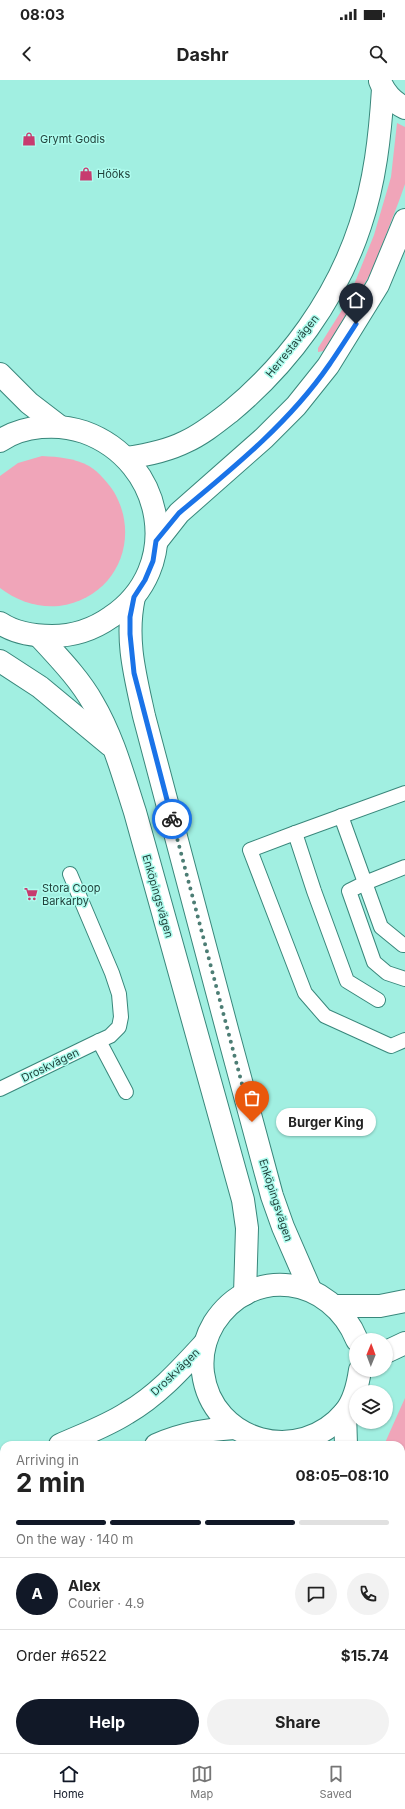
<!DOCTYPE html>
<html lang="en">
<head>
<meta charset="utf-8">
<style>
  :root { --surface:#fff; --page:#f2f2f2; --text:#222; --muted:#767676; --line:#e0e0e0; --accent:#111827 }
  body { margin:0; font-family:Inter,sans-serif; background:var(--page); color:var(--text); height:100vh; display:flex; flex-direction:column; font-size:15px; white-space:nowrap }
  * { box-sizing:border-box; margin:0 }
  p { font-size:13px; color:var(--muted) }
  .icon { flex:none; width:22px; height:22px; fill:none; stroke:currentColor; stroke-width:2; stroke-linecap:round; stroke-linejoin:round }
  .map { position:relative; flex:1; overflow:hidden }
  .details { position:absolute; left:0px; top:1361px; width:405px; height:312px; display:flex; flex-direction:column; background:var(--surface); border-radius:12px 12px 0 0; box-shadow:0 1px 3px #0004 }
  .details>* { flex:none }
  .needle { width:26px; rotate:1deg }
  .controls { position:absolute; left:349px; top:1253px; display:grid; gap:8px }
  .controls a { display:grid; place-items:center; width:44px; height:44px; border-radius:50%; background:var(--surface); box-shadow:0 1px 3px #0004; font-size:20px }
  .pin { position:absolute; display:grid; place-items:center; width:34px; height:34px; color:#fff; margin:-41px -17px; border-radius:50% 50% 50% 0; rotate:-45deg; box-shadow:0 0 4px #0007 }
  .pin .icon { rotate:45deg }
  .courier { position:absolute; display:grid; place-items:center; width:40px; height:40px; margin:-20px; border:3px solid #1a73e8; border-radius:50%; background:#fff; color:#222; box-shadow:0 1px 5px #0007 }
  .bubble { position:absolute; height:28px; border-radius:14px; background:var(--surface); box-shadow:0 1px 3px #0004; font-size:13px; font-weight:700; line-height:28px; text-align:center }
  .summary em { font-style:normal; font-weight:700 }
  .summary div { display:flex; flex-direction:column-reverse }
  .summary { display:flex; align-items:center; justify-content:space-between; height:68px; padding:0 16px }
  h1 { font-size:26px; font-weight:700; line-height:30px }
  .bar { display:grid; grid-template-columns:repeat(4,1fr); gap:6px 4px; align-content:center; height:48px; padding:0 16px }
  .bar i { height:5px; border-radius:3px; background:var(--line) }
  .bar .active { background:var(--accent) }
  .bar p { grid-column:span 4 }
  .line { display:flex; align-items:center; gap:10px; padding:0 16px; border-top:1px solid var(--line) }
  .line div { flex:1 }
  .round { display:grid; place-items:center; flex:none; width:42px; height:42px; border-radius:21px; background:var(--page) }
  .button { display:flex; gap:8px; margin-top:auto; padding:8px 16px }
  .button a { flex:1; height:46px; border-radius:24px; background:var(--accent); color:#fff; font-size:16px; font-weight:700; line-height:46px; text-align:center }
  .button a+a { background:var(--page); color:var(--text) }
  .status { display:flex; justify-content:space-between; align-items:center; height:28px; padding:0 20px; background:var(--surface); direction:ltr }
  .status svg { height:11px; fill:currentColor }
  header { display:flex; justify-content:space-between; align-items:center; height:52px; padding:0 16px; background:var(--surface); font-size:18px; font-weight:700 }
  .menu { display:flex; justify-content:space-around; align-items:center; height:56px; border-top:1px solid var(--line); background:var(--surface); font-size:11px; color:var(--muted) }
  .menu a { display:grid; justify-items:center; gap:2px }
  .menu .active { color:var(--accent) }
  .map>svg:first-child { display:block }
  .green { fill:#f0a5b9 }
  .lines { fill:none; stroke-linecap:round; stroke-linejoin:round }
  .service-casing { stroke:#39877b; stroke-width:16 }
  .minor-casing { stroke:#39877b; stroke-width:24 }
  .tertiary-casing { stroke:#39877b; stroke-width:24 }
  .service { stroke:#fff; stroke-width:14 }
  .minor { stroke:#fff; stroke-width:22 }
  .tertiary { stroke:#fff; stroke-width:22 }
  .done { stroke:#4c7d74; stroke-width:4; stroke-dasharray:0 7.2 }
  .route { stroke:#1a73e8; stroke-width:5 }
  .labels { text-anchor:middle; dominant-baseline:central; stroke-width:3; stroke-linejoin:round; paint-order:stroke }
  .poi-label { font-size:11px; fill:#1f3f39; stroke:#affcee; text-anchor:start }
  .street-label { font-size:11px; fill:#1f3f39; stroke:#affcee }
</style>
</head>
<body>
<div class="status"><b>08:03</b><svg viewBox="0 0 49 12"><path d="M0 12V9h3v3zM5 12V6h3v6zM10 12V3h3v9zM15 12V0h3v12zM26 1h20v11H26zM47 4h2v5h-2z"/></svg></div>
<header><svg class="icon" aria-label="back" viewBox="0 0 24 24"><path d="M15 5l-7 7 7 7"/></svg>Dashr<svg class="icon" aria-label="search" viewBox="0 0 24 24"><circle cx="10" cy="10" r="6"/><path d="M15 15l6 6"/></svg></header>
<div class="map">
<svg width="405" height="1673" viewBox="0 0 405 1673">
  <rect width="100%" height="100%" fill="#a1efe1"/>
  <!-- green -->
  <g class="green">
    <path d="M397,43L405,47V104L399,121L372,191L324,271L318,272V268L347,222L374,155L391,97Z"/>
    <path d="M42,376C59,377 74,378 89,386C99,392 108,403 114,412C142,460 115,519 59,526C37,528 17,521 0,508V396L18,383Z"/>
    <path d="M405,1318V1451L401,1436V1365H384Z"/>
    <path d="M4,1490V1669H338L340,1673H0V1492Z"/>
  </g>
  <g class="lines">
    <!-- service casing -->
    <g class="service-casing">
      <g id="service">
        <path d="M341,736L381,847L403,865H405"/>
        <path d="M295,753L250,770L305,913L325,936L391,966L405,960"/>
        <path d="M405,787L365,803L349,811L374,882L387,893L405,899"/>
        <path d="M378,920L347,901L314,811L295,753L405,713"/>
        <path d="M99,961L126,1012"/>
        <path d="M0,1009L99,961L110,956L119,947L121,937L119,914L112,893L70,794"/>
      </g>
    </g>
    <!-- minor casing -->
    <g class="minor-casing">
      <g id="minor">
        <path d="M380,1C385,14 393,22 405,28"/>
        <path d="M127,378C147,375 167,371 185,362C201,355 216,343 230,332C289,283 336,219 360,146C375,102 380,56 383,9"/>
        <path d="M157,461L179,433L264,358L296,326L328,286L378,205L405,140"/>
        <path d="M336,1226H380L405,1221"/>
        <path d="M386,1272L405,1263"/>
        <path d="M60,1365C82,1355 107,1346 127,1333C158,1315 181,1289 205,1263"/>
        <path d="M156,1365C183,1353 205,1350 234,1348"/>
        <path d="M0,1392L4,1390"/>
      </g>
    </g>
    <!-- tertiary casing -->
    <g class="tertiary-casing">
      <g id="tertiary">
        <path d="M0,294L29,323L59,346"/>
        <path d="M0,361C23,345 58,343 84,352C165,381 184,488 111,537C94,549 73,556 52,556C34,556 15,553 0,543"/>
        <path d="M134,517C125,559 135,595 144,636L228,953L272,1116L283,1147L310,1209"/>
        <path d="M39,556C58,577 79,598 93,623C113,657 123,695 135,732L243,1120L247,1148L245,1214"/>
        <path d="M0,581L40,607L110,665"/>
        <path d="M357,1260C331,1196 252,1184 214,1243C205,1258 201,1276 203,1293C212,1363 300,1386 345,1332C354,1321 358,1304 360,1290"/>
        <path d="M345,1332L346,1365"/>
        <path d="M401,1583L405,1597"/>
        <path d="M399,1669L401,1673"/>
      </g>
    </g>
    <!-- service -->
    <use href="#service" class="service"/>
    <!-- minor -->
    <use href="#minor" class="minor"/>
    <!-- tertiary -->
    <use href="#tertiary" class="tertiary"/>
  </g>
  <g class="lines">
    <!-- done -->
    <path class="done" d="M172,739L252,1042"/>
    <!-- route -->
    <path class="route" d="M172,739L134,593L130,554V537L134,517L145,500L153,481L156,461L179,433C232,389 289,343 329,285C338,272 347,258 356,244"/>
  </g>
  <!-- icons -->
  <defs>
    <g id="shop-bare" transform="scale(1.08)"><path d="M-5-2.5h2.3a2.7 3.5 0 0 1 5.4 0H5L5.5 6h-11ZM-1.5-2.5h3a1.5 2.3 0 0 0-3 0Z" fill="#c73b6f" stroke="#affcee" stroke-width="2.5" paint-order="stroke"/></g>
    <g id="supermarket-bare" transform="scale(1.08)"><path d="M-6-5.5h2.5l.6 2H6L4.5 2H-2.5L-4.4-4H-6ZM-1.5 3.2a1.3 1.3 0 1 0 .1 0ZM3 3.2a1.3 1.3 0 1 0 .1 0Z" fill="#c73b6f" stroke="#affcee" stroke-width="2.5" paint-order="stroke"/></g>
  </defs>
  <g fill-rule="evenodd">
    <use href="#shop-bare" x="29" y="59"/>
    <use href="#shop-bare" x="86" y="94"/>
    <use href="#supermarket-bare" x="31" y="814"/>
  </g>
  <g class="labels">
    <!-- poi labels -->
    <g class="poi-label">
      <text x="40" y="59">Grymt Godis</text>
      <text x="97" y="94">Hööks</text>
      <text x="42" y="808">Stora Coop<tspan x="42" dy="13">Barkarby</tspan></text>
    </g>
    <!-- street labels -->
    <g class="street-label">
      <text transform="translate(292 266) rotate(-51)">Herrestavägen</text>
      <text transform="translate(158 816) rotate(74)">Enköpingsvägen</text>
      <text transform="translate(50 985) rotate(-26)">Droskvägen</text>
      <text transform="translate(276 1120) rotate(72)">Enköpingsvägen</text>
      <text transform="translate(175 1292) rotate(-44)">Droskvägen</text>
    </g>
  </g>
</svg>
<div class="controls">
<a><svg class="needle" viewBox="-14 -14 28 28"><path d="M0-13l5 13h-10z" fill="#e53935"/><path d="M0 13l5-13h-10z" fill="#767676"/></svg></a>
<a><svg class="icon" aria-label="layers" viewBox="0 0 24 24"><path d="M12 4l9 5-9 5-9-5zM3 14l9 5 9-5"/></svg></a>
</div>
<div class="pin" style="left:252px;top:1042px;background:#ea580c"><svg class="icon" aria-label="bag" viewBox="0 0 24 24"><path d="M5 8h14l-1 12H6zM9 8a3 3 0 0 1 6 0"/></svg></div>
<div class="pin" style="left:356px;top:244px;background:#1f2937"><svg class="icon" aria-label="home" viewBox="0 0 24 24"><path d="M3 11l9-7 9 7M6 9v11h12V9"/></svg></div>
<div class="courier" style="left:172px;top:739px"><svg class="icon" aria-label="bike" viewBox="0 0 24 24"><circle cx="6" cy="16" r="4"/><circle cx="18" cy="16" r="4"/><path d="M6 16l4-8h5l3 8M10 8l3 8H6M13 5h3"/></svg></div>
<div class="bubble" style="left:276px;top:1028px;width:100px">Burger King</div>
<section class="details">
<div class="summary"><div><h1>2 min</h1><p>Arriving in</p></div><em>08:05–08:10</em></div>
<div class="bar"><i class="active"></i><i class="active"></i><i class="active"></i><i></i><p>On the way · 140 m</p></div>
<div class="line" style="height:72px"><b class="round" style="background:var(--accent);color:#fff">A</b><div><b>Alex</b><p>Courier · 4.9</p></div><a class="round"><svg class="icon" aria-label="chat" viewBox="0 0 24 24"><path d="M4 5h16v11H9l-5 4z"/></svg></a><a class="round"><svg class="icon" aria-label="phone" viewBox="0 0 24 24"><path d="M5 4h4l2 5-3 2q2 4 5 5l2-3 5 2v4C11 20 4 13 5 4z"/></svg></a></div>
<div class="line" style="height:52px"><div>Order #6522</div><b>$15.74</b></div>
<div class="button"><a>Help</a><a>Share</a></div>
</section>
</div>
<nav class="menu">
<a class="active"><svg class="icon" aria-label="home" viewBox="0 0 24 24"><path d="M3 11l9-7 9 7M6 9v11h12V9"/></svg>Home</a>
<a><svg class="icon" aria-label="map" viewBox="0 0 24 24"><path d="M3 6l6-2 6 2 6-2v14l-6 2-6-2-6 2zM9 4v14M15 6v14"/></svg>Map</a>
<a><svg class="icon" aria-label="saved" viewBox="0 0 24 24"><path d="M7 4h10v16l-5-4-5 4z"/></svg>Saved</a>
</nav>
</body>
</html>
